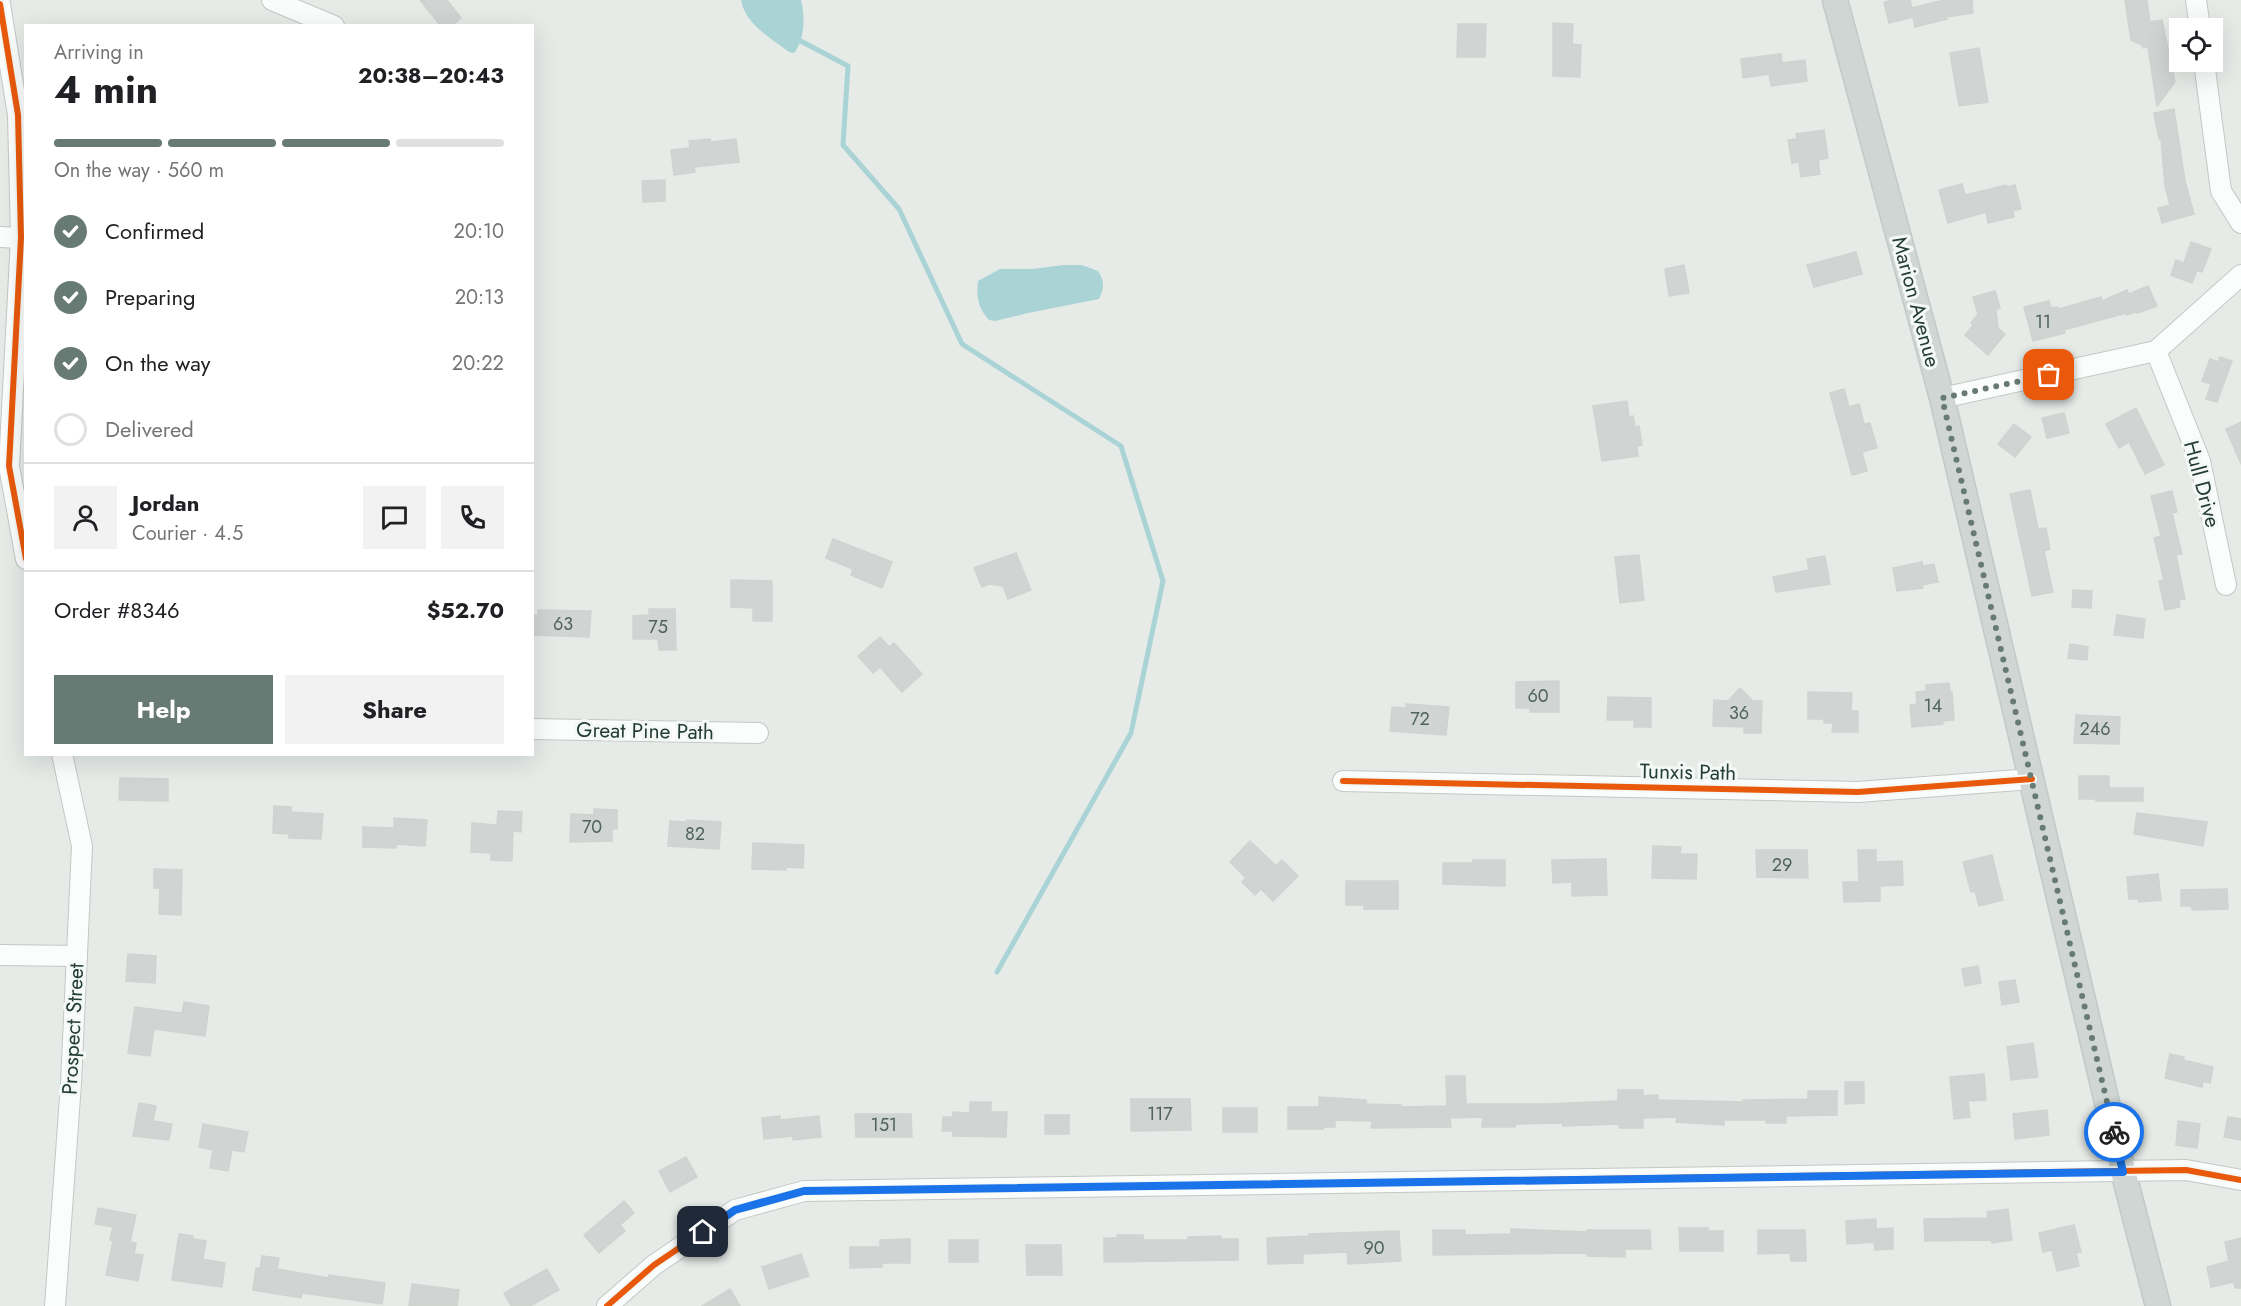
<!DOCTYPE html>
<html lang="en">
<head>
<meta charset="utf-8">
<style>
  :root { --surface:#fff; --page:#f2f2f2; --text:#202124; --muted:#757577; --line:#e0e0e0; --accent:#687a74 }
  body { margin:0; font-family:Jost,sans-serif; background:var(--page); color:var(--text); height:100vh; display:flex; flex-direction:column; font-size:22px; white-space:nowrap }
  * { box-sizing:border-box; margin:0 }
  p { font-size:20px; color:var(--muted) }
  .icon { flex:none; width:33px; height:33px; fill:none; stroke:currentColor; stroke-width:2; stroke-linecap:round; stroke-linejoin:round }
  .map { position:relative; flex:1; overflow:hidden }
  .side { position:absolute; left:24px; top:24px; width:510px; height:732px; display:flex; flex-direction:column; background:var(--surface); border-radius:0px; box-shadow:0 6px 24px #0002 }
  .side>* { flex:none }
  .controls { position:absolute; left:2169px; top:18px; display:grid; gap:12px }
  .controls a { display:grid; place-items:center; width:54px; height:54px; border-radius:0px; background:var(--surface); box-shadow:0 6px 24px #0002; font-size:30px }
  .pin { position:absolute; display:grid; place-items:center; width:51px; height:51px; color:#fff; margin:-26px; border-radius:12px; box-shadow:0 3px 9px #0006 }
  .courier { position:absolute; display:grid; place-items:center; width:60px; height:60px; margin:-30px; border:4px solid #1a73e8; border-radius:50%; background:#fff; color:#222; box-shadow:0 2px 8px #0007 }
  .headline em { font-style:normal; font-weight:700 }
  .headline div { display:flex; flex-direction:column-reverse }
  .headline { display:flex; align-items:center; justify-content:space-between; height:102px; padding:0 30px }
  h1 { font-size:39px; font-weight:700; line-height:45px }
  .bar { display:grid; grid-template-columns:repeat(4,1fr); gap:9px 6px; align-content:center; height:72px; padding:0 30px }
  .bar i { height:8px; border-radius:4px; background:var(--line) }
  .bar .selected { background:var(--accent) }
  .bar p { grid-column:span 4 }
  .line { display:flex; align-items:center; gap:15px; padding:0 30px; border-top:2px solid var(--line) }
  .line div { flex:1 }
  .round { display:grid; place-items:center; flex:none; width:63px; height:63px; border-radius:0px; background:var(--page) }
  ol { padding:0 30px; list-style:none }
  li { display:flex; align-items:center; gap:18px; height:66px }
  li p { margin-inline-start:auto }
  li .icon { padding:6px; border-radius:50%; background:var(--accent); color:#fff; stroke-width:4 }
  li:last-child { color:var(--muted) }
  li i { width:33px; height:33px; border:3px solid var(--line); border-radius:50% }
  .cta { display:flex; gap:12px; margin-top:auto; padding:12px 30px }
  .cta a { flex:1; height:69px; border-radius:0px; background:var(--accent); color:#fff; font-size:24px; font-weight:700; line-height:69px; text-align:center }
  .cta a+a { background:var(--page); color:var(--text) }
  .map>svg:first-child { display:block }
  .water { fill:#aad3d6 }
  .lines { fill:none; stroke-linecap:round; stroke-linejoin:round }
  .stream { stroke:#aad3d6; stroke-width:5 }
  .building { fill:#d0d4d2; stroke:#cfd4d1; stroke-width:1.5 }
  .minor-casing { stroke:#c3c8c5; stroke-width:22 }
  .major-casing { stroke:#c2cac7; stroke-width:27 }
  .minor { stroke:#fbfcfc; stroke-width:20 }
  .major { stroke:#cfd6d4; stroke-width:24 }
  .cycleway-casing { stroke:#f4f9f6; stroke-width:10 }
  .cycleway { stroke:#e8590c; stroke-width:6 }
  .done { stroke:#687a74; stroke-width:6; stroke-dasharray:0 10.8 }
  .route { stroke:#1a73e8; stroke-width:8 }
  .labels { text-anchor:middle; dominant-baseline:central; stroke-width:6; stroke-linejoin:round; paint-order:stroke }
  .number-label { font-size:18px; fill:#4f635c }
  .street-label { font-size:21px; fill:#243d35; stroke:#f4f9f6 }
</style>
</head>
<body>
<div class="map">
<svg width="2241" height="1306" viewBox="0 0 2241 1306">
  <rect width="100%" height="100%" fill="#e6ebe8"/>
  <!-- water -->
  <g class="water">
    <path d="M741,0H801C805,16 805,40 794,53L789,52C771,38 745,24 741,0Z"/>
    <path d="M1063,265H1082L1098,271C1105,281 1104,289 1099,299L1028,313L995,321L989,320C978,308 976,296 978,281L1000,269H1033Z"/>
  </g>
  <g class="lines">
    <!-- stream -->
    <path class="stream" d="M795,38L848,66L843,145L899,209L962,344L1121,446L1163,581L1131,733L997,972"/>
  </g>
  <!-- building -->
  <g class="building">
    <path d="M420,0H447L461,18L452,26H441Z"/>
    <path d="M1894,0H1910L1912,8L1944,0H1972L1973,13L1946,17L1947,19L1915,27L1913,17L1889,23L1884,2Z"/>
    <path d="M2125,0H2147L2150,22L2162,20L2175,82L2157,106L2148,47L2143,48L2142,45L2131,40Z"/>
    <path d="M1553,23L1573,24L1572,44L1581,45L1580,77L1553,76Z"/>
    <path d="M1458,24H1486L1485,57H1457Z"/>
    <path d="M1979,48L1988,102L1959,106L1950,53Z"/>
    <path d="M1781,54L1782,63L1805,60L1807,81L1771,86L1769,74L1743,78L1741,59Z"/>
    <path d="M2174,109L2185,181L2194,214L2162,223L2158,208L2170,205L2165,186L2161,139H2159L2154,113Z"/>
    <path d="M1824,130L1828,158L1818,160L1820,174L1801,177L1799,162L1792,163L1788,140L1797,139L1796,134Z"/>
    <path d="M710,139L711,142L736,139L739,162L694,167L695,172L674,175L671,150L690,148L689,141Z"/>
    <path d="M665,180V201L643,202L642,181Z"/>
    <path d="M1962,184L1965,195L2006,185L2007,187L2015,185L2021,209L2013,211L2014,217L1988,223L1986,212L1948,223L1939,190Z"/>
    <path d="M2191,242L2211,249L2202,272L2197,270L2192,283L2171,275L2176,260L2184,263Z"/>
    <path d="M1856,252L1862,274L1814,287L1807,265Z"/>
    <path d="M1684,265L1689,293L1669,296L1665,269Z"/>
    <path d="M2148,286L2157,306L2138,313L2134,312L2127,315L2126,313L2064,330L2065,333L2033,341L2024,307L2049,301L2051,308L2058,307L2059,309L2101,297L2102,301L2127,290L2129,294Z"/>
    <path d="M1995,291L2000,308L1996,309L1998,328L2005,334L1988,355L1965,335L1973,325L1971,323L1978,314L1973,297Z"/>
    <path d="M2220,357L2232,361L2217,402L2206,399L2211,384L2202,381L2210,359L2218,362Z"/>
    <path d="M1844,389L1849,407L1859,404L1864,424L1870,423L1877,448L1862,452L1867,471L1852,475L1830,393Z"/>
    <path d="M1627,401L1629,417L1633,416L1635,427L1639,426L1642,445L1637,446L1638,456L1602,461L1593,406Z"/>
    <path d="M2136,408L2164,465L2145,474L2129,442L2119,448L2106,424Z"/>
    <path d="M2064,413L2069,433L2047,438L2042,418Z"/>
    <path d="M2241,422V464L2226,429Z"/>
    <path d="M2014,424L2031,437L2015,457L1998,444Z"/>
    <path d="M2030,490L2038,529L2046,528L2050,549L2044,551L2053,592L2032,596L2010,494Z"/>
    <path d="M2172,491L2177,512L2172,513L2182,554L2176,555L2185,599L2179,600L2180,607L2165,610L2159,581L2164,580L2154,538L2161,536L2151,496Z"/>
    <path d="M833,539L892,562L882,588L851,575L853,569L826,558Z"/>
    <path d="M1016,553L1031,590L1008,599L1003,586L989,584L982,587L974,568Z"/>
    <path d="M1639,555L1644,600L1620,603L1615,557Z"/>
    <path d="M1825,556L1830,584L1776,592L1773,577L1809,570L1807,559Z"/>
    <path d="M1922,562L1923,566L1934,564L1938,582L1922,585L1923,588L1897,591L1893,568Z"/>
    <path d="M731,580L772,581V621H753V608L731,607Z"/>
    <path d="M2073,590L2092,591L2091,608L2072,607Z"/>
    <path d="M649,609H675L676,650H659L658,639H633V616L649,615Z"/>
    <path d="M538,610L591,611L589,637L533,635L534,615H538Z"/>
    <path d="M2117,615L2145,619L2143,638L2114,635Z"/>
    <path d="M880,637L889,647L894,643L922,674L902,692L880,667L873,673L858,656Z"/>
    <path d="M2070,644L2088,647L2087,660L2068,658Z"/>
    <path d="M1559,681V712H1530V708H1516V682Z"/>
    <path d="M1949,683L1950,692H1952L1954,720L1942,721L1943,724L1912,727L1910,705L1917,704L1916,692L1926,691V685Z"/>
    <path d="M1740,688L1753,701H1762L1761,733H1744V727L1713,726L1714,700L1728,701Z"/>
    <path d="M1808,692L1852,693L1851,711H1858V732H1832L1833,723H1824V719H1808Z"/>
    <path d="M1608,697L1651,698V727H1634V720H1607Z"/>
    <path d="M1406,704L1449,707L1446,735L1390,731L1392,707L1406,708Z"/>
    <path d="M2076,715L2120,717L2119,744L2074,743Z"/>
    <path d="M2079,776H2109V788H2143V801H2096V799H2079Z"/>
    <path d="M120,778L168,779V801L119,800Z"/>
    <path d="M274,806L291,807V812L323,814L321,839L289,838V834L273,833Z"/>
    <path d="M594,809L617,810V829H612V841L570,842L571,814L594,815Z"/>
    <path d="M498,811L522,812L521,832L513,831L512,861L491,860V853L471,852L472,823L497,825Z"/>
    <path d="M2137,813L2207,822L2203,846L2134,834Z"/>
    <path d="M394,818L427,820L425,846L396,844V848L363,847V827L394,828Z"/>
    <path d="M687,820L721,822L719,849L668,846L670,821L686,822Z"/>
    <path d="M1250,841L1276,866L1282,860L1298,876L1273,901L1261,889L1255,895L1242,882L1246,878L1230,862Z"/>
    <path d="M753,843L804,845L803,868L786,867V870L752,869Z"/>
    <path d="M1653,846L1681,847L1680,854H1697L1696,879L1652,878Z"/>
    <path d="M1756,850H1807L1808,878L1757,877Z"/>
    <path d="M1858,850H1876V862L1902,861L1903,885L1880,886V901L1844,902L1843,882H1859Z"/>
    <path d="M1992,855L2003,900L1979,906L1975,891L1971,892L1963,862Z"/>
    <path d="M1606,859L1607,895L1572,896V882L1553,883L1552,860Z"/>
    <path d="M1473,860H1505V886L1443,884V863H1473Z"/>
    <path d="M154,869L182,870L181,915L159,914L160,888H154Z"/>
    <path d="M2158,874L2161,900L2139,902L2138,899H2129L2127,877Z"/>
    <path d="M1346,881H1398V909H1364V905H1346Z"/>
    <path d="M2227,889L2228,909L2192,910V906H2181V890Z"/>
    <path d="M128,954L156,956L155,983L126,981Z"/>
    <path d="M1978,966L1981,983L1965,986L1962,969Z"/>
    <path d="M2015,980L2019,1002L2002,1005L1999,982Z"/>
    <path d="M184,1002L209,1006L205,1036L154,1029L150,1056L128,1053L135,1007L182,1013Z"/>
    <path d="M2033,1043L2038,1077L2011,1080L2007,1047Z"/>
    <path d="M2170,1054L2184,1057L2183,1060L2213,1067L2210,1083L2203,1081L2202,1087L2165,1078Z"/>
    <path d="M1984,1074L1986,1100L1968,1101L1970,1117L1954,1119L1950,1077Z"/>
    <path d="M1446,1076H1465L1466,1104H1546L1618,1101V1090H1643V1096L1658,1095V1100L1744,1102L1743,1100L1808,1099V1091H1837V1115L1786,1116V1123H1766V1120H1724V1125L1676,1122L1677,1117L1643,1118V1128H1619V1124L1563,1126L1562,1123L1516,1124L1515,1127H1482L1483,1117L1450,1118L1451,1127L1371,1128L1372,1121L1335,1120V1127H1323V1129H1288V1107H1319V1097L1366,1100L1367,1104L1401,1105V1107L1447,1106Z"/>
    <path d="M1845,1082H1864V1103L1845,1104Z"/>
    <path d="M1131,1099H1190L1191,1130L1131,1131Z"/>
    <path d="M970,1102H991V1112H1007L1006,1137L953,1136V1131H942L943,1117H953V1112L970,1113Z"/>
    <path d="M139,1103L156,1106L153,1121L172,1124L169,1140L133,1136Z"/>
    <rect x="1223" y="1108" width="34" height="24"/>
    <path d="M2047,1110L2049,1135L2015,1139L2013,1114Z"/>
    <path d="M855,1114H911L912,1137H856Z"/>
    <rect x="1045" y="1115" width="24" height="19"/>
    <path d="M780,1116V1120L819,1116L821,1137L793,1140V1136L764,1139L762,1118Z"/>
    <path d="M2228,1117L2241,1119V1140L2224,1137Z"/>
    <path d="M2178,1121L2200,1124L2197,1148L2176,1145Z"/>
    <path d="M203,1124L248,1132L244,1152L232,1150L228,1171L210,1168L213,1150L199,1147Z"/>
    <path d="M686,1157L697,1177L670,1192L659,1171Z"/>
    <path d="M624,1201L634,1213L620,1225L625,1231L599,1253L584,1235Z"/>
    <path d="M98,1208L136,1215L130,1242L136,1243L134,1254L143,1255L138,1281L106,1275L113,1241L110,1240L113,1227L95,1224Z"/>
    <path d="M2008,1209L2012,1240L1992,1243L1991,1240L1925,1241L1924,1219L1988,1218L1987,1212Z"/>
    <path d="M1876,1219V1229L1893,1228V1249L1875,1250L1874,1242L1847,1244L1846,1221Z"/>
    <path d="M2074,1225L2081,1252L2076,1253L2079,1266L2057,1271L2052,1250L2043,1252L2039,1233Z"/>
    <path d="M1679,1228H1708V1231H1723V1251H1680Z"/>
    <path d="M1511,1229L1587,1232V1230H1650L1651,1249H1625V1257L1587,1256V1253L1433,1255V1230H1465V1235L1511,1234Z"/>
    <path d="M1758,1230H1805L1806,1261H1791L1790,1253L1758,1254Z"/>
    <path d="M1399,1231L1401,1261L1348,1264L1347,1252L1303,1254V1263L1268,1264L1267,1238L1309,1236V1234Z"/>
    <path d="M179,1234L193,1236V1239L206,1241L203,1259L225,1263L222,1287L172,1280Z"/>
    <path d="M1117,1235H1143V1240H1188V1237L1221,1236V1239H1238V1260L1104,1262V1238H1118Z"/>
    <path d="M2241,1238V1288H2235L2234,1282L2211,1287L2207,1267L2229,1261L2225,1242Z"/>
    <path d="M910,1239V1263H882V1267L850,1268V1247H880V1240Z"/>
    <rect x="949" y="1240" width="29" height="22"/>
    <path d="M1026,1245H1061L1062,1275H1027Z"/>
    <path d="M801,1254L809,1276L769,1289L762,1267Z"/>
    <path d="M262,1256L279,1258L277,1269L329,1278V1275L385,1283L382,1304L302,1293L301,1298L253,1290L256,1268H260Z"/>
    <path d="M547,1269L559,1290L530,1306H511L504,1293Z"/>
    <path d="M412,1284L459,1290L457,1306H409Z"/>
    <path d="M730,1289L740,1306H702Z"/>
  </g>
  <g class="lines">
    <!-- minor casing -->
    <g class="minor-casing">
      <g id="minor">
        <path d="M272,0L334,26"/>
        <path d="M2196,0L2200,28"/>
        <path d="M0,4L18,115L21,238L9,466L26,559"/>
        <path d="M2204,62L2221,191L2241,223"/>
        <path d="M0,237L21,238"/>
        <path d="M2156,351L2200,461L2226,585"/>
        <path d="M1942,398L2156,351L2241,275"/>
        <path d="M532,729L758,733"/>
        <path d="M1343,781L1858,792L2032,779"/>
        <path d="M0,955L77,956"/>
        <path d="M55,1306L71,1083L82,846L62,754"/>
        <path d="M607,1306L654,1265L735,1210L804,1191L2186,1170L2241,1180"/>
      </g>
    </g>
    <!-- major casing -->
    <g class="major-casing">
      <path id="major" d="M1835,0L1942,398L2123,1171L2158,1306"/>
    </g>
    <!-- minor -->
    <use href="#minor" class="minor"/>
    <!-- major -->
    <use href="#major" class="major"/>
    <!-- cycleway casing -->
    <g class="cycleway-casing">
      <g id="cycleway">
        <path d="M0,4L18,115L21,238L9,466L26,559"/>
        <path d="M1343,781L1858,792L2032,779"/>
        <path d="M607,1306L654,1265L735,1210L804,1191L2186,1170L2241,1180"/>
      </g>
    </g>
    <!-- cycleway -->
    <use href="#cycleway" class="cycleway"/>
  </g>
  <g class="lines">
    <!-- done -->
    <path class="done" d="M2049,375L1942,398L2114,1132"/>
    <!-- route -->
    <path class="route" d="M703,1232L735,1210L804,1191L2123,1172L2114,1132"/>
  </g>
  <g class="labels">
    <!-- number labels -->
    <g class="number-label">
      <text x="2043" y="322">11</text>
      <text x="563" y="624">63</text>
      <text x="658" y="627">75</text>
      <text x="1538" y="696">60</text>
      <text x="1933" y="706">14</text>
      <text x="1739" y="713">36</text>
      <text x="1420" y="719">72</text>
      <text x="2095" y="729">246</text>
      <text x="592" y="827">70</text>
      <text x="695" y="834">82</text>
      <text x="1782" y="865">29</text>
      <text x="1160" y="1114">117</text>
      <text x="884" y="1125">151</text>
      <text x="1374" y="1248">90</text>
    </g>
    <!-- street labels -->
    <g class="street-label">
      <text transform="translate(1916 302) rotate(75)">Marion Avenue</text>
      <text transform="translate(2202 484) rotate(75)">Hull Drive</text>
      <text transform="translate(645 731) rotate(1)">Great Pine Path</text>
      <text transform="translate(1688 772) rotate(1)">Tunxis Path</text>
      <text transform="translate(73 1029) rotate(-87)">Prospect Street</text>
    </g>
  </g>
</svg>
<div class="controls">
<a><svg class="icon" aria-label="locate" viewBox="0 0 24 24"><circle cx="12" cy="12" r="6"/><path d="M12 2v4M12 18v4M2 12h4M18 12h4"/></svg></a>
</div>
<div class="pin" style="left:2049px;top:375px;background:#ea580c"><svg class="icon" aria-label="bag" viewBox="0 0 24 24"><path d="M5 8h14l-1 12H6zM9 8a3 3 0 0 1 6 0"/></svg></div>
<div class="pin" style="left:703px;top:1232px;background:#1f2937"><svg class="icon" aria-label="home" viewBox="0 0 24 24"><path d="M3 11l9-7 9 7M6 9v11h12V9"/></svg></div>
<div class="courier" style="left:2114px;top:1132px"><svg class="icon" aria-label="bike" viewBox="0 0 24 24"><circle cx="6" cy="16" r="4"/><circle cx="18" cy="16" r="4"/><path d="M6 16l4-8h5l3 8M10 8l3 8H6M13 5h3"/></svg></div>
<section class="side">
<div class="headline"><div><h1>4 min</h1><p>Arriving in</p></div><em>20:38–20:43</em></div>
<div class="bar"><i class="selected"></i><i class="selected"></i><i class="selected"></i><i></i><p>On the way · 560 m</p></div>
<ol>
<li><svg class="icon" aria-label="check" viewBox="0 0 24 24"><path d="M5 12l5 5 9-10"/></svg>Confirmed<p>20:10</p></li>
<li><svg class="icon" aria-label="check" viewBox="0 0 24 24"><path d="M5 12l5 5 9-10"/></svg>Preparing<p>20:13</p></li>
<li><svg class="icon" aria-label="check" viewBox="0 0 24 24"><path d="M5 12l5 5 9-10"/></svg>On the way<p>20:22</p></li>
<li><i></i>Delivered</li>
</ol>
<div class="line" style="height:108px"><a class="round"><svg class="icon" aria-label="person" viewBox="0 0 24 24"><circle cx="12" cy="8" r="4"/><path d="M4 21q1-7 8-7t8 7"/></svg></a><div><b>Jordan</b><p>Courier · 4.5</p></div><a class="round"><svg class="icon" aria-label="chat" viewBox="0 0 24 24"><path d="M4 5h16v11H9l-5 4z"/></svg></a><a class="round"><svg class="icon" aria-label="phone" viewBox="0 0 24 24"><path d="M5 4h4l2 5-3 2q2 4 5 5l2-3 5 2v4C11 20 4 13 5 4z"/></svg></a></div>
<div class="line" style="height:78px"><div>Order #8346</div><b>$52.70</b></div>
<div class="cta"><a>Help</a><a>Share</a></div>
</section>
</div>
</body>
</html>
